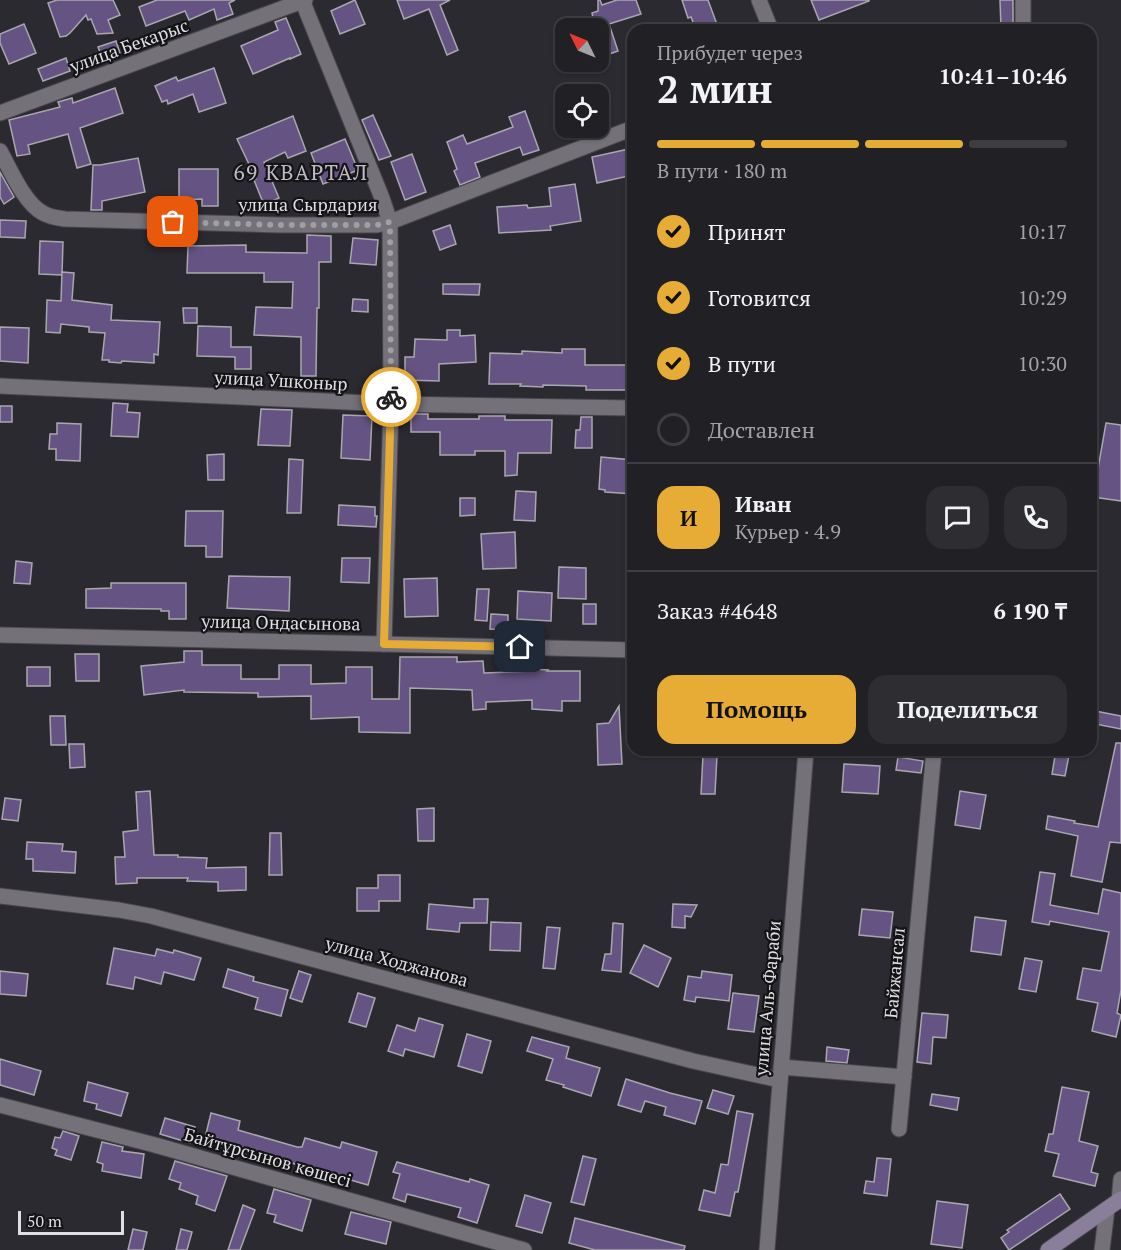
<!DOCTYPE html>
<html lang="ru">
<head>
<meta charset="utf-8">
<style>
  :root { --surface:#212025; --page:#2d2d32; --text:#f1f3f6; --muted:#a2a3a7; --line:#3e3e42; --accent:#e6ac36 }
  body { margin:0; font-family:"PT Serif",serif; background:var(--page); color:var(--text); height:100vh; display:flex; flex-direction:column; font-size:22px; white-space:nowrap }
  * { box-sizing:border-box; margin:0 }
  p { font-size:20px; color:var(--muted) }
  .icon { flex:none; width:33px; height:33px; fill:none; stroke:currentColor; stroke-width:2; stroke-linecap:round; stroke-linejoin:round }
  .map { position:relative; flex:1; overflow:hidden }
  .panel { position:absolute; left:627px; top:24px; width:470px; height:732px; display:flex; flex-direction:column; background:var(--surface); border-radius:18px; box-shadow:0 2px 4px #0004,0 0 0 2px var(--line) }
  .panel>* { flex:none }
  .needle { width:39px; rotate:313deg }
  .fabs { position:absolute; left:555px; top:18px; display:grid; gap:12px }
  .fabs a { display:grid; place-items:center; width:54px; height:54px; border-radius:12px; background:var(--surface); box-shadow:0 2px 4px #0004,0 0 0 2px var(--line); font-size:30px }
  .scale { position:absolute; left:18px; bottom:15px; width:106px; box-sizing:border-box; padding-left:6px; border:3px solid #dfdee2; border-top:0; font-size:16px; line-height:21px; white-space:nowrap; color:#dfdee2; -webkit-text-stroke:4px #141316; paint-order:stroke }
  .pin { position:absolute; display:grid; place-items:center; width:51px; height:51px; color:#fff; margin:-26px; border-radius:12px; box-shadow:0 3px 9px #0006 }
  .courier { position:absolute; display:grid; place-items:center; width:60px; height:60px; margin:-30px; border:4px solid #e6ac36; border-radius:50%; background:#fff; color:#222; box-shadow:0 2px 8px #0007 }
  .overview em { font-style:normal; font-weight:700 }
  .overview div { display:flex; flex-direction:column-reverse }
  .overview { display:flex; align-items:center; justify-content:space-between; height:102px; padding:0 30px }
  h1 { font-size:39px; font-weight:700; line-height:45px }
  .bar { display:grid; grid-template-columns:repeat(4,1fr); gap:9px 6px; align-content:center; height:72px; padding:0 30px }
  .bar i { height:8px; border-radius:4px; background:var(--line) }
  .bar .selected { background:var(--accent) }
  .bar p { grid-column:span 4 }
  .line { display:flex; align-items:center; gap:15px; padding:0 30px; border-top:2px solid var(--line) }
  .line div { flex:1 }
  .round { display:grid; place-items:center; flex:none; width:63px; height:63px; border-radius:18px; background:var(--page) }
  ol { padding:0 30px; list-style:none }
  li { display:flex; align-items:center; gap:18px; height:66px }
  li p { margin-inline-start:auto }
  li .icon { padding:6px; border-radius:50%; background:var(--accent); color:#111; stroke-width:4 }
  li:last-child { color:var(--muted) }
  li i { width:33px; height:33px; border:3px solid var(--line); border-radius:50% }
  .cta { display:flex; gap:12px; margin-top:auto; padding:12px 30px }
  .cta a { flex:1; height:69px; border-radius:18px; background:var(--accent); color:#111; font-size:24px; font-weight:700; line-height:69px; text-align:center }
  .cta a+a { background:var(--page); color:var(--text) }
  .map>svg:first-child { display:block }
  .building { fill:#655483; stroke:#a9a6af; stroke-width:1.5 }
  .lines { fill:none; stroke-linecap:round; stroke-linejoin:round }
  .street-casing { stroke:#49474d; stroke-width:17 }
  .secondary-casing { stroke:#49474d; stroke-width:17 }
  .street { stroke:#747179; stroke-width:15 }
  .secondary { stroke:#897f9b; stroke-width:15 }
  .done { stroke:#a09fa4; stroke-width:6; stroke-dasharray:0 10.8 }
  .route { stroke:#e6ac36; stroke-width:8 }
  .labels { text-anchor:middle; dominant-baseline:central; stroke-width:4.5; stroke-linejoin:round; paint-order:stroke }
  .street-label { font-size:18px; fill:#dfdee2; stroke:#141316 }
  .quarter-label { font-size:21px; letter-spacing:1.5px; fill:#bfbcc5; stroke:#141316 }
</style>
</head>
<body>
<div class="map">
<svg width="1121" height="1250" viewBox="0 0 1121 1250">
  <rect width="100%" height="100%" fill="#2c2a31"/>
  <!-- building -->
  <g class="building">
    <path d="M57,0H113L120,15L108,20L113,33L97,34L91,19L88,20L86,15L70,33L66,36L60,37L48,3Z"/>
    <path d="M157,0H235L229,3L233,14L217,20L214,9L189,20L185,11L146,26L139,7Z"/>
    <path d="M355,0L365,24L340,34L331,11Z"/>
    <path d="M397,0H450L440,5L458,50L447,55L429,9L404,19Z"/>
    <path d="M598,0H600L602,5L617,0H636L641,14L609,24L618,51L598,58V28H568L593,18L592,13L598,11Z"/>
    <path d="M682,0H708L719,30H696L691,17L688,18Z"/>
    <path d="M811,0H869V1L819,20Z"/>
    <path d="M1000,0H1013V28H1001Z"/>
    <path d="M286,18L301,54L290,59V58L253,74L241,46L278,30L275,22Z"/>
    <path d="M24,24L36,53L9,64L0,43V34Z"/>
    <path d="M116,41L120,53L103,60L98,47Z"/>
    <path d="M66,58L70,71L43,81L38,69Z"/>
    <path d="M214,68L226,103L199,112L193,94L168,104L167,100L162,102L155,86L176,77L178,81Z"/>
    <path d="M115,88L123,113L80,128L91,164L77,168L68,134L28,145L30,154L17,156L9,120L60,107L58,102L72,98L73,103Z"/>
    <path d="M525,111L539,150L523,155L520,147L475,163L480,177L460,185L454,171L457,169L447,142L463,135L467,144L513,127L509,117Z"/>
    <path d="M373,115L391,156L379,160L362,120Z"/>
    <path d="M293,116L306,151L288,158L285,152L264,162L279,198L264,205L254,180L256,179L237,139Z"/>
    <path d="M345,139L358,170L323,184L311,153Z"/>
    <path d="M629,149L633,167V175L597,183L592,157Z"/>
    <path d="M412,154L426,192L405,200L391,162Z"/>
    <path d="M138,158L145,192L102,201V210H91L93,165H100Z"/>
    <path d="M179,169H218V206H202V199L179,200Z"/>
    <path d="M0,172L14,197L4,204L0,197Z"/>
    <path d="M575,184L581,221L550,226L551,230L499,233L497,207L527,205L528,208L551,206L549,188Z"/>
    <path d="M0,220L26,221L25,238L0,237Z"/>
    <path d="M450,225L456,244L440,250L433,231Z"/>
    <path d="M307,235L331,236V262H319V308H317L316,376H301V337L254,335L256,307L292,308L293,282H264V273H187L188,246L246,245V252L307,253Z"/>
    <path d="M353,238L378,240L376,265L350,263Z"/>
    <path d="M40,241L63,242L62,275L39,274Z"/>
    <path d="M62,272L74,273L72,300L112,305L111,320L160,322L158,355L154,354V363L122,361L121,363L109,362V360H102L105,333L89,332V327L61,324L60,333L46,332L47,300L61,301Z"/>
    <path d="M443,284H480L479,295L443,294Z"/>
    <path d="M353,299L368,300V312L352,311Z"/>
    <path d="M183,308H197V323H184Z"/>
    <path d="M198,326L231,327V347H251V369H235V357L197,356Z"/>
    <path d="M0,327L29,328L28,363L0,361Z"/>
    <path d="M447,330H460V336L475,335L476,362L439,364V381L405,380V357H414L415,339L447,340Z"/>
    <path d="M562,349H585V365H631V390H586V386L543,385V387L520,386L521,384H489L490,353L522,354V351L562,353Z"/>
    <path d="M113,403L128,404L127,412L140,413L138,437L111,436Z"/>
    <rect x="0" y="406" width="12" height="16"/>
    <path d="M261,409L292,410L290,446L258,445Z"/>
    <path d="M411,414H428V419H479V416H505V420H552L551,453H518L517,475L505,476V451H475V455H440V432H411Z"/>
    <path d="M343,415L372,416L370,460L341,458Z"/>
    <path d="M581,417H592V448H575L576,430H580Z"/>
    <path d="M57,423L81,424L80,461L56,460V449H49L50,434H57Z"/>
    <path d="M1106,423L1121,425V501L1093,497Z"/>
    <path d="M224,454V480H208L207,455Z"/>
    <path d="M601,457L633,460V494L605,492V490L599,489Z"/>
    <path d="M289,459L303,460L301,513H287Z"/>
    <path d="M516,491L536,492L535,521L514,520Z"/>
    <path d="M460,498H475V515L460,516Z"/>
    <path d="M339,505L375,507V516H377L376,527L338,525Z"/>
    <path d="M186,511H223L222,557H206V546H185Z"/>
    <path d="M515,532L516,568L483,569L481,534Z"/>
    <path d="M342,558H370L369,583L341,582Z"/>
    <path d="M16,561L32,563L30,584L14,583Z"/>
    <path d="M559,567L586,568V599L558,598Z"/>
    <path d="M229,576L290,577L289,611L227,608Z"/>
    <path d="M437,578L438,616L405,617L404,579Z"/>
    <path d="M111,583H186V619H169V611H161V609L86,608V589L111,588Z"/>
    <path d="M477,589H489L487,621L475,620Z"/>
    <path d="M518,591L552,593L551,621L517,619Z"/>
    <rect x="583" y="604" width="13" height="20"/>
    <path d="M491,614L508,615V630L490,629Z"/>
    <path d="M184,651H202V665H241V679H279V665H311V684L346,683V667H372V699H399L400,657H457V662L483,661L484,673L532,671V669L548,670L547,671H580V701H562V711L532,709V700L486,702V709L473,710L472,690L410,688V733L359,732V717L311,719V696L258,697V693L184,692V690L144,695L141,666L184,662Z"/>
    <path d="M75,654H99V681H76Z"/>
    <rect x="27" y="667" width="23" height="19"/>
    <path d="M619,706L622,764L598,765L597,724L609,723Z"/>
    <path d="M1090,710L1121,716V729L1090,723Z"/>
    <path d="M50,716H65L66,745H51Z"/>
    <path d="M1116,743H1121V843L1110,842L1102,882L1071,876L1078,836L1046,829L1048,816L1075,821L1074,823L1098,827Z"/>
    <path d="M69,744H84L85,767L70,768Z"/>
    <path d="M1056,750H1070L1065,776L1052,774Z"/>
    <path d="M703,755H717L715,794H701Z"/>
    <path d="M898,757L923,761L921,773L896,770Z"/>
    <path d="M844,764L880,766L878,794L842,792Z"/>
    <path d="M150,791L154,855H178V857L207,858L206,868L246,867V890L218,891V882L187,881L188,878H137V883L116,884L115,857H125L123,832L138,830L136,792Z"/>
    <path d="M960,791L986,795L980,829L955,825Z"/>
    <path d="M5,798L21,800L18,821L2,819Z"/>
    <path d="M434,808V841H418L417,809Z"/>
    <path d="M270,833H281L282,875H269Z"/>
    <path d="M27,842L63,844L62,851L76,852L75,873L33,871V859H26Z"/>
    <path d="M1040,872L1055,874L1050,905L1098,914L1103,889L1121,893V990L1117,1013L1121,1015L1116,1037L1092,1031L1098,1003L1077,999L1083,968L1101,971L1109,932L1050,921L1049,925L1032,922Z"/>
    <path d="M378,875H400V901H379V911H357V888H378Z"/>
    <path d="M474,899H488L487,923H460L459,932L427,929L429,904L474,908Z"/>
    <path d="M673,904L697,905L691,917L685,916V928L672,927Z"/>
    <path d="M862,909L893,912L890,938L859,935Z"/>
    <path d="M975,917L1006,921L1001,955L971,951Z"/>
    <path d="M491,922L521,923L520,951L490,950Z"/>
    <path d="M613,923L623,924L621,972L602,970L605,954H611Z"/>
    <path d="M547,927L560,928L555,969L543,968Z"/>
    <path d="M644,945L671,958L658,987L630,973Z"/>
    <path d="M114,948L155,956L157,949L173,953L174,950L201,958L194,980L164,972L161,984L135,977L133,989L107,984Z"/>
    <path d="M1025,958L1042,961L1036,992L1019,989Z"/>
    <path d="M228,969L254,977L253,981L288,990L281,1016L255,1009L258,998L223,987Z"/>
    <path d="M0,971L28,974L26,996L0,994Z"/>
    <path d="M299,971L311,975L302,1002L290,998Z"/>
    <path d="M702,971L732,975L729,1001L696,997L695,1002L684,1000L688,976L701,978Z"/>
    <path d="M358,993L375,998L366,1027L349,1022Z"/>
    <path d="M733,993L759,996L754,1032L728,1029Z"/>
    <path d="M922,1013L948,1015L946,1038L933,1037L931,1064L917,1062Z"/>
    <path d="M419,1018L443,1025L434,1057L405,1049L403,1056L388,1051L397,1025L415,1031Z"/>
    <path d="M467,1034L491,1041L482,1073L458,1066Z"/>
    <path d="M532,1037L569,1047L566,1058L600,1068L591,1096L563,1087L564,1085L546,1080L553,1059L527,1051Z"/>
    <path d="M827,1047L849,1050L847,1063L826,1061Z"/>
    <path d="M0,1059L41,1071L34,1095L0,1085Z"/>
    <path d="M626,1079L670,1093L702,1101L695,1124L664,1115L666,1107L645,1101L641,1112L618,1105Z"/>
    <path d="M88,1082L128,1093L121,1116L96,1109L97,1104L84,1101Z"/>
    <path d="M1062,1087L1089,1092L1079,1141L1098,1146L1091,1172L1098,1174L1095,1186L1053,1176L1059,1154L1045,1151L1049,1134H1053Z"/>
    <path d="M713,1090L734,1096L728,1114L707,1108Z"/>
    <path d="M932,1094L959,1098L957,1110L930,1105Z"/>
    <path d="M737,1111L753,1114L738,1192H735L730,1216L699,1210L704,1190L715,1193L721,1164L728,1165Z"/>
    <path d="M211,1113L240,1121L238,1130L297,1147H302L305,1138L340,1148L342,1142L377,1152L368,1185L281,1160L279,1166L242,1155L244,1148L205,1138Z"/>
    <path d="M165,1118L195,1127L190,1143L160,1134Z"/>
    <path d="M63,1131L79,1136L71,1160L55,1155L57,1150L52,1148L55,1137L60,1138Z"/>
    <path d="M102,1142L123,1147L122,1151L144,1154L141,1178L102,1171L103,1164L97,1162Z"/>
    <path d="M583,1156L596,1159L584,1205L571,1202Z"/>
    <path d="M877,1158L891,1159L887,1196L864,1193L866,1181L874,1182Z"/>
    <path d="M175,1161L227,1176L215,1211L196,1204L198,1196L179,1189L181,1183L169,1179Z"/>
    <path d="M397,1162L469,1182L470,1179L489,1185L477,1223L458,1217L461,1208L407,1194L405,1202L393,1198L400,1174L393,1172Z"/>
    <path d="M274,1189L311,1200L302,1231L274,1222L276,1215L267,1213Z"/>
    <path d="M1060,1194L1070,1209L1009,1250L1001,1238L1009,1232L1007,1230Z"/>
    <path d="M525,1195L551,1203L542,1233L516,1226Z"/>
    <path d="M937,1201L968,1205L962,1248L931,1244Z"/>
    <path d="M243,1205L255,1210L240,1250H228Z"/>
    <path d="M351,1212L391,1222L386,1244L345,1234Z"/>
    <path d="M575,1218L685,1246L684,1250H595L569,1243Z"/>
    <path d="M133,1229L147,1232L143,1250H128Z"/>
    <path d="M181,1229L192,1232L187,1250H176Z"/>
  </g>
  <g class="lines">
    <!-- street casing -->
    <g class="street-casing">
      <g id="street">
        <path d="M302,0L382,198L390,222L391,404L384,644"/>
        <path d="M759,0L771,30"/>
        <path d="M1023,0V30"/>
        <path d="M0,113L305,0"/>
        <path d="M0,151C10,169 24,203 43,213C49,217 58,218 65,219L280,225H377L390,222L633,128"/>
        <path d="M0,386L391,404L633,408"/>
        <path d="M0,635L633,650"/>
        <path d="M0,896L119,910L151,916L693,1061L780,1080"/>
        <path d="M781,1067L904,1077"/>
        <path d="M0,1105L155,1145L524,1250"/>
        <path d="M899,1129L934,750"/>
        <path d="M1119,1201L1121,1179"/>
        <path d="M767,1250L806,750"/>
        <path d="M1102,1250L1107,1209"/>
      </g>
    </g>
    <!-- secondary casing -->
    <g class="secondary-casing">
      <path id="secondary" d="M1048,1250L1121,1199"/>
    </g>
    <!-- street -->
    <use href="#street" class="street"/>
    <!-- secondary -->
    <use href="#secondary" class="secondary"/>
  </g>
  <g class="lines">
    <!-- done -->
    <path class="done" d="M173,222L280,225H377L390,222L391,397"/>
    <!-- route -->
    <path class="route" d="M391,397L384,644L520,647"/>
  </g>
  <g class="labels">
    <!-- street labels -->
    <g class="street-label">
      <text transform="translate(129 45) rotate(-20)">улица Бекарыс</text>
      <text x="308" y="204">улица Сырдария</text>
      <text transform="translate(281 380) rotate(3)">улица Ушконыр</text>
      <text transform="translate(281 622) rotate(1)">улица Ондасынова</text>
      <text transform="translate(397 961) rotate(15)">улица Ходжанова</text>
      <text transform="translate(894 973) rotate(-85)">Байжансал</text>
      <text transform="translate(767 998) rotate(-85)">улица Аль-Фараби</text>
      <text transform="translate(268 1157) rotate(16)">Байтұрсынов көшесі</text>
    </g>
    <!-- quarter labels -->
    <g class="quarter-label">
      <text x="301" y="172">69 КВАРТАЛ</text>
    </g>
  </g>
</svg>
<div class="fabs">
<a><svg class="needle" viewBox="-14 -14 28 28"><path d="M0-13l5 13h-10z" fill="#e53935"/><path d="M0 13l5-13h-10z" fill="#a2a3a7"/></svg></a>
<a><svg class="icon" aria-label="locate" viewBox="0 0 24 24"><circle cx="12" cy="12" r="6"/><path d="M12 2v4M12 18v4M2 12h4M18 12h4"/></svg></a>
</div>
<div class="scale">50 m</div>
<div class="pin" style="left:173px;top:222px;background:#ea580c"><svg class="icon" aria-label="bag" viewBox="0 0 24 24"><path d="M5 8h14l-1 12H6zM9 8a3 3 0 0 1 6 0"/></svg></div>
<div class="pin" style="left:520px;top:647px;background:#1f2937"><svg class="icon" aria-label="home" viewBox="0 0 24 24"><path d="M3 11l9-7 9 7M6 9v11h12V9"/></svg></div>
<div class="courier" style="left:391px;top:397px"><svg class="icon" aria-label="bike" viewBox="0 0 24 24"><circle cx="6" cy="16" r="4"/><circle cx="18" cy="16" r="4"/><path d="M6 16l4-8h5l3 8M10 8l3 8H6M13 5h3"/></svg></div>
<section class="panel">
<div class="overview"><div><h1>2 мин</h1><p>Прибудет через</p></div><em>10:41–10:46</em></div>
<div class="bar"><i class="selected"></i><i class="selected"></i><i class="selected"></i><i></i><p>В пути · 180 m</p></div>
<ol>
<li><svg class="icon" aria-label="check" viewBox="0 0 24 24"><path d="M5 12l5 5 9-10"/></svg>Принят<p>10:17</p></li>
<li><svg class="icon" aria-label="check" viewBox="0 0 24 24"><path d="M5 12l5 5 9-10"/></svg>Готовится<p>10:29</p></li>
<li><svg class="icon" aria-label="check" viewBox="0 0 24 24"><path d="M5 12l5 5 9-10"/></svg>В пути<p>10:30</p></li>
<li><i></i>Доставлен</li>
</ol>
<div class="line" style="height:108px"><b class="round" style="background:var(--accent);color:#111">И</b><div><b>Иван</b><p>Курьер · 4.9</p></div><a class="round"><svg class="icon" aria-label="chat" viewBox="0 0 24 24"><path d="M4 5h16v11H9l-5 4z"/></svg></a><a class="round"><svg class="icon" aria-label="phone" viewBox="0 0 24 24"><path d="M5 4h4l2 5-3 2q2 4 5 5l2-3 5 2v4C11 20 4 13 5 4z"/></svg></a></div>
<div class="line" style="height:78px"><div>Заказ #4648</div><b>6 190 ₸</b></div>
<div class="cta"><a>Помощь</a><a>Поделиться</a></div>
</section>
</div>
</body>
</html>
